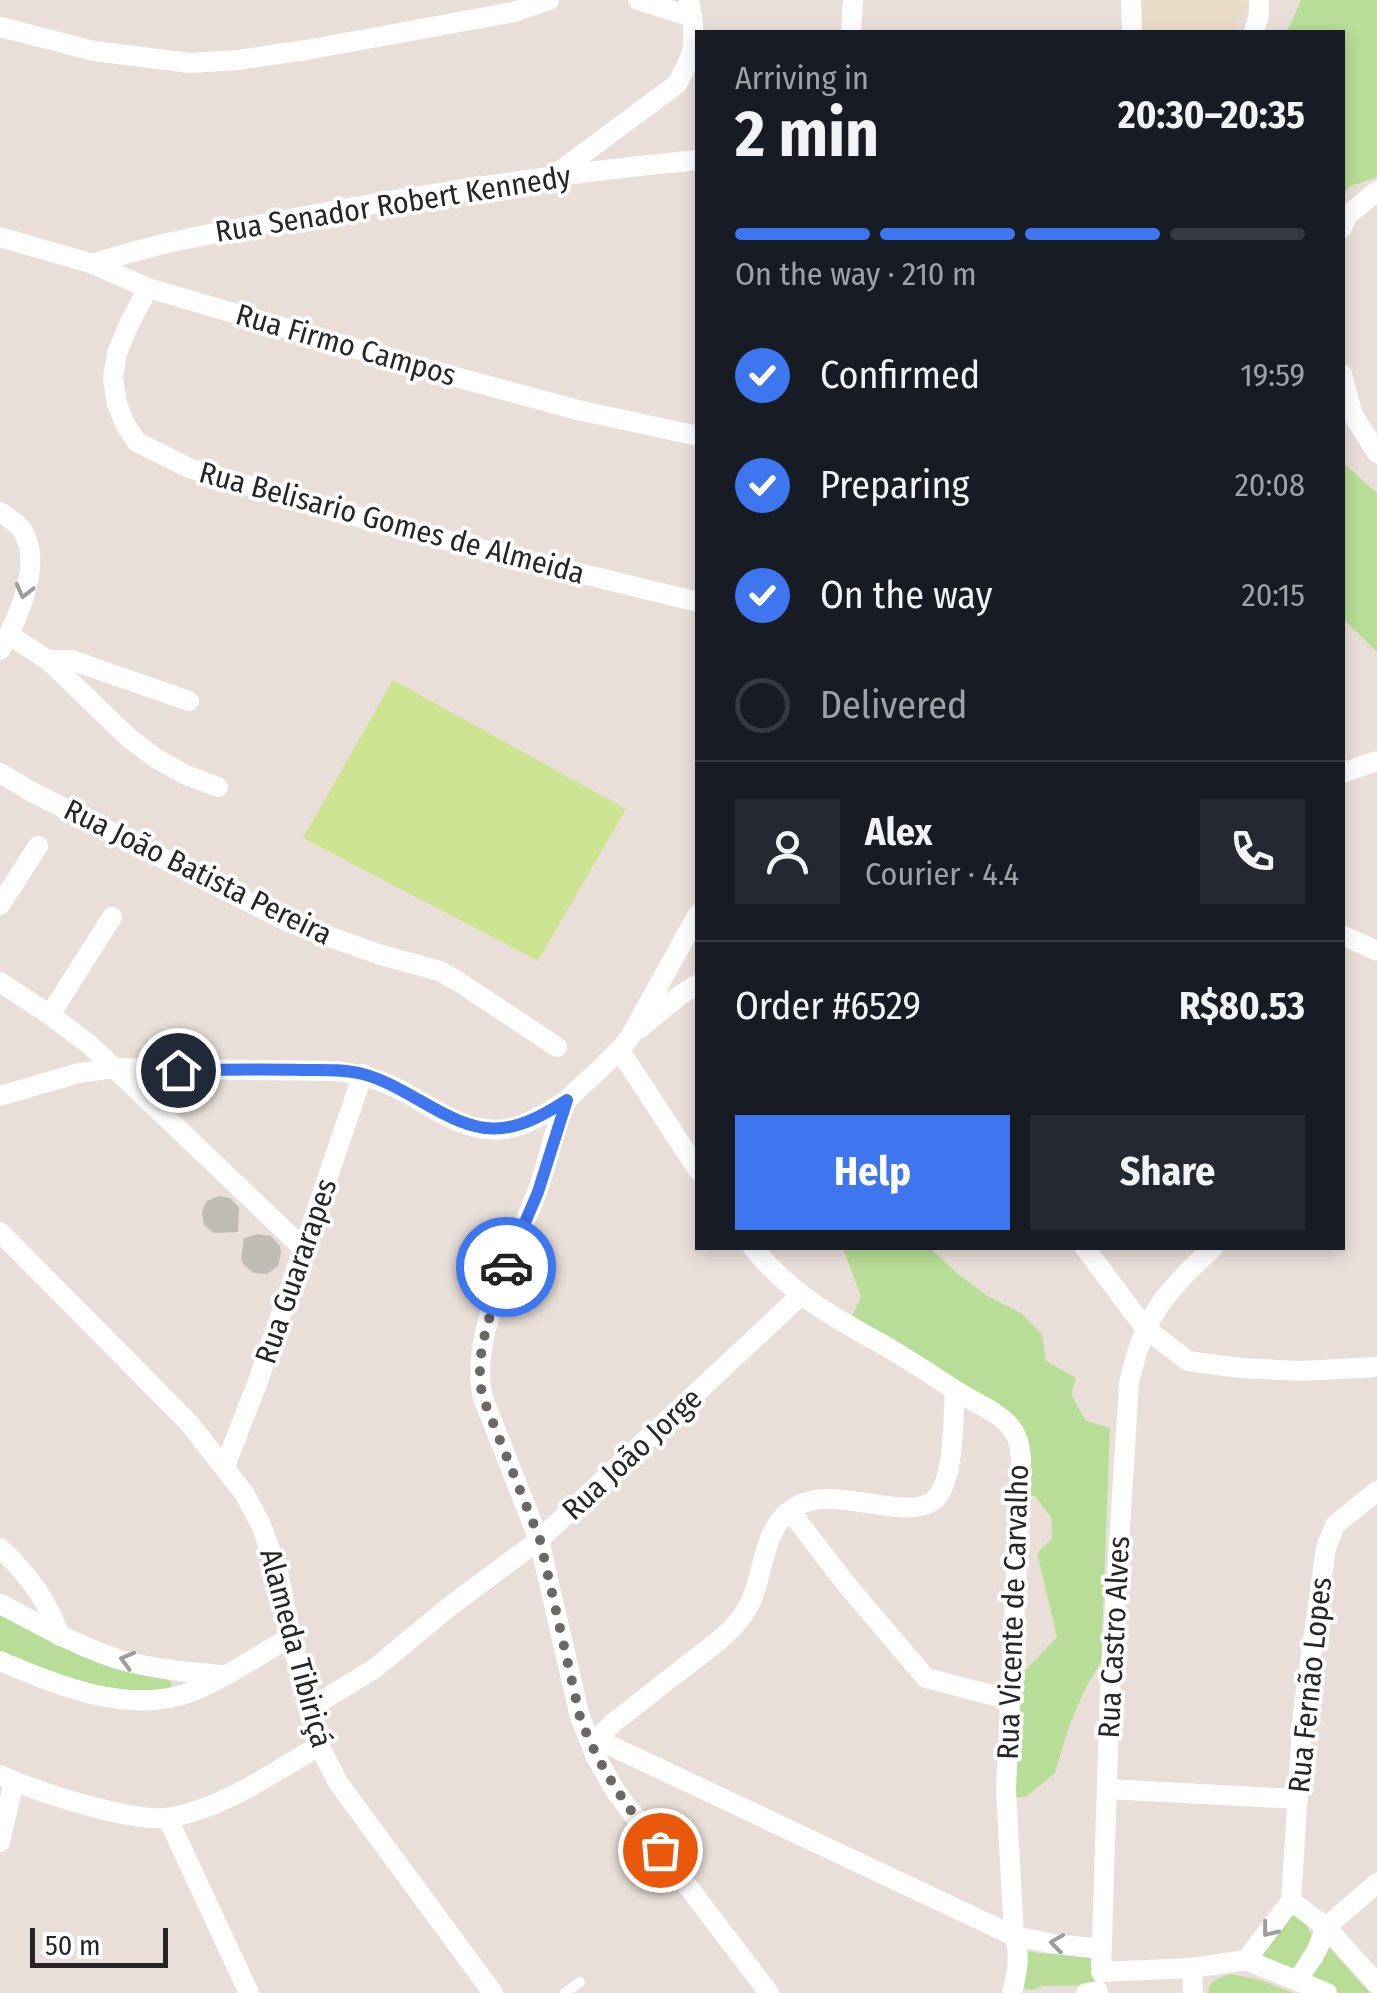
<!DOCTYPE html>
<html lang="en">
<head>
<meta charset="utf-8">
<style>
  :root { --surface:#171b24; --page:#242831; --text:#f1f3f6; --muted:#9ea1a6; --line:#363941; --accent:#3e76f0 }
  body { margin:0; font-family:"Fira Sans Condensed",sans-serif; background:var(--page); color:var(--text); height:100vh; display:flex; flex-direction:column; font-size:38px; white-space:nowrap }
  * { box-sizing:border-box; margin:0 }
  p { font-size:32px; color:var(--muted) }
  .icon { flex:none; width:55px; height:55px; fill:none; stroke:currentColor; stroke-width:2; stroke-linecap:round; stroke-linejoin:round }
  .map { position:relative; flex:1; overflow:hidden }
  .sheet { position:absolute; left:695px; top:30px; width:650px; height:1220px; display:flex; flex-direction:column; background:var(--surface); border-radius:0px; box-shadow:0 5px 15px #0003 }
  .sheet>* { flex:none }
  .scale { position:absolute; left:30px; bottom:25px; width:138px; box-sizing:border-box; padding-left:10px; border:5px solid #262626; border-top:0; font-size:28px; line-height:35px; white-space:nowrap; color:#262626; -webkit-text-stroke:8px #fff; paint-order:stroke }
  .pin { position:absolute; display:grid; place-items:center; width:85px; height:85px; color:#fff; margin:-42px; border:5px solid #fff; border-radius:50%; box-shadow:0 2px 10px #0007 }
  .courier { position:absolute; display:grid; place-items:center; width:100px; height:100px; margin:-50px; border:8px solid #3e76f0; border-radius:50%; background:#fff; color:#222; box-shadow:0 2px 12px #0007 }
  .overview em { font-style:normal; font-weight:700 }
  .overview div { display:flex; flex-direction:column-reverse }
  .overview { display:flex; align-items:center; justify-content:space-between; height:170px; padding:0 40px }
  h1 { font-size:65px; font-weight:700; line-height:75px }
  .bar { display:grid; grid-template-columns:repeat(4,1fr); gap:15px 10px; align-content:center; height:120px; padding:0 40px }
  .bar i { height:12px; border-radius:8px; background:var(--line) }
  .bar .selected { background:var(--accent) }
  .bar p { grid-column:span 4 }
  .line { display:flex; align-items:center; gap:25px; padding:0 40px; border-top:2px solid var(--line) }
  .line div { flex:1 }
  .round { display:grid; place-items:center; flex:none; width:105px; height:105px; border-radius:0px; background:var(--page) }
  ol { padding:0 40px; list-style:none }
  li { display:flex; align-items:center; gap:30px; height:110px }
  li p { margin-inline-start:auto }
  li .icon { padding:10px; border-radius:50%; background:var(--accent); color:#fff; stroke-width:4 }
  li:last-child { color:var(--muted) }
  li i { width:55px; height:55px; border:5px solid var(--line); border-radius:50% }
  .action { display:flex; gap:20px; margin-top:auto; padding:20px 40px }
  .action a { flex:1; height:115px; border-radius:0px; background:var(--accent); color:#fff; font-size:40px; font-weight:700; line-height:115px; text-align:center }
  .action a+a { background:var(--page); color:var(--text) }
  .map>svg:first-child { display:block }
  .education { fill:#eadbc8 }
  .green { fill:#b8dd96 }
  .pitch { fill:#cce492 }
  .building { fill:#c0bbb4 }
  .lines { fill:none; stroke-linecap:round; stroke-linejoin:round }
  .service { stroke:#fff; stroke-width:10 }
  .minor { stroke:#fff; stroke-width:20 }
  .oneway { stroke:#9d9d9d }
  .done { stroke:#6a6764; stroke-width:10; stroke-dasharray:0 18 }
  .route { stroke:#3e76f0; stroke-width:12 }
  .labels { text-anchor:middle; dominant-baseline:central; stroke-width:8; stroke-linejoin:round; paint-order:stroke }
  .street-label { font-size:30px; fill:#262626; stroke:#fff }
</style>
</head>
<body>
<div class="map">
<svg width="1377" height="1993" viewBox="0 0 1377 1993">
  <rect width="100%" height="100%" fill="#e9dfd8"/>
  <!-- education -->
  <path class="education" d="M1144,0H1246L1248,8L1232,32H1141Z"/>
  <!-- green -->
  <g class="green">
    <path d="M1301,0H1377V177L1348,187L1343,198L1342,32H1287Z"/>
    <path d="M1342,462L1377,493V652L1343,619Z"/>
    <path d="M843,1248H930L959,1275L989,1297L1021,1313L1042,1334L1046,1361L1076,1378L1071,1394L1086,1421L1110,1428L1101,1662L1085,1689L1069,1726L1055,1773L1027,1796L1014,1798L1016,1680L1057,1637L1037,1553L1052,1539L1051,1517L1035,1496L1024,1495L1021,1441L850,1320L861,1297Z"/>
    <path d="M0,1615L165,1678L171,1682V1689L158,1693L81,1685L0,1656Z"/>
    <path d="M1294,1914L1303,1918L1314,1939L1292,1973L1251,1958L1288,1915Z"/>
    <path d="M1325,1943L1370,1993H1330L1309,1976L1323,1962Z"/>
    <path d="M1025,1950C1048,1958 1069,1950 1093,1955L1095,1977L1092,1985L1044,1986L1032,1990L1023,1988Z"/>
    <path d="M1231,1974L1260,1980L1293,1993H1209C1208,1980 1220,1978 1231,1974Z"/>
  </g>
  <!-- pitch -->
  <path class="pitch" d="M393,680L626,809L538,961L303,838Z"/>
  <!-- building -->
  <g class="building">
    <path d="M219,1196L230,1198L239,1208L238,1232L214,1233L204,1225L202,1213L204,1206L207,1201Z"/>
    <path d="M258,1234L271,1236L280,1246L281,1253L278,1266L267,1274L254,1273L244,1265L241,1259L244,1238Z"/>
  </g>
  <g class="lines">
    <!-- service -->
    <path class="service" d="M565,1993L580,1982"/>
    <!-- minor -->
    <g class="minor">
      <path d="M638,0L692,17"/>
      <path d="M1131,0L1132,32"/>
      <path d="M0,27L94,51L190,63L238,60L306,50L514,12L549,0"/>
      <path d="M851,32L853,0"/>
      <path d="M1254,32L1259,14V0"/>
      <path d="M553,176L677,84C697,49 696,40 689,0"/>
      <path d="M1342,228L1347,216L1377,191"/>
      <path d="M0,237L93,264L148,288L415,366L578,410L698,436"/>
      <path d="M93,264C158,242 226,231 295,218C428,193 562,173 698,160"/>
      <path d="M148,288L130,322L117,353L113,378L117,404L126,426L137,442L189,468L320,507L464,545L698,602"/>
      <path d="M1342,374L1353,415L1377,453"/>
      <path d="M0,512C9,518 19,524 24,533C42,566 17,621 0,650"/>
      <path d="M9,635L48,660L129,738L157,759L186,775L218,787"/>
      <path d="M48,660H71L189,701"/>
      <path d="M0,773L30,791L288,922L381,955L440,971L459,982L557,1047"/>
      <path d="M1342,773L1377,761"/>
      <path d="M0,905L38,846"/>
      <path d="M698,914L630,1037C617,1054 602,1067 587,1081C580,1088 570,1095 566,1103C553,1131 548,1163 537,1192C515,1250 468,1337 483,1398L539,1540L580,1717L596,1757L616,1792L769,1993"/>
      <path d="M1342,935L1377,951"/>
      <path d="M0,982L50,1015L90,1045L304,1249"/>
      <path d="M50,1015L112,917"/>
      <path d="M639,1029L679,996L698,984"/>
      <path d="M620,1051L698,1170"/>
      <path d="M0,1096L79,1073L114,1068L335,1071C359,1074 381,1079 402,1091C436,1109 470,1137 511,1128C532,1123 549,1111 567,1100"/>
      <path d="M0,1232L189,1423L244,1493L261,1525L278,1572L291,1637L319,1746L339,1784L493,1993"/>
      <path d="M753,1248C793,1296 833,1317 887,1347C911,1361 935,1377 958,1392C975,1403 1004,1414 1014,1432C1025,1449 1020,1480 1020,1500L1006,1789L1014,1936C1021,1956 1017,1972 1012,1993"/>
      <path d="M1085,1248L1145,1328L1188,1361L1240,1368L1301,1371L1377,1367"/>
      <path d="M1213,1248C1164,1292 1143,1318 1129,1383L1110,1689L1101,1972L1192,1968L1246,1960L1327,1993"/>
      <path d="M225,1466L257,1384L363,1074"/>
      <path d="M790,1511L846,1584L926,1678L1011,1700"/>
      <path d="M0,1548C27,1573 48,1601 60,1636"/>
      <path d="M0,1604C39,1624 78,1647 121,1660C153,1669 187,1672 221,1675"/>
      <path d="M0,1661C59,1686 132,1717 196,1690C229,1676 260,1654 291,1637"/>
      <path d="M310,1708L374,1669L449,1607L539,1540L800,1296"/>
      <path d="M588,1735L1014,1936L1055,1944L1101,1949"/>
      <path d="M597,1739L614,1722C637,1705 658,1687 681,1670C704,1651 733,1634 748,1607C766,1575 760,1526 797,1506C834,1484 904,1522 933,1501C955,1484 953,1417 955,1390"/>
      <path d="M0,1775C35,1791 136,1825 173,1817C225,1807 274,1772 319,1746"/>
      <path d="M1107,1789L1298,1799"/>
      <path d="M168,1819L249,1993"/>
      <path d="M0,1842L14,1782"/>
      <path d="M1291,1901L1303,1712L1326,1548L1335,1525L1377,1491"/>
      <path d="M1291,1901L1326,1927L1377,1984"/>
      <path d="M1246,1960L1291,1901"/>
      <path d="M1192,1968L1193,1993"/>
      <path d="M1298,1980L1317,1950L1326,1927L1377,1883"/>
      <path d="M1086,1993L1098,1991"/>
    </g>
  </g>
  <!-- one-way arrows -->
  <defs><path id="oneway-chevron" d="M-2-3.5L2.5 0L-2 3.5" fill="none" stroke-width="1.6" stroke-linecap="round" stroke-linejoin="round" transform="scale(2.5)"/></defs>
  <g class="oneway">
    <use href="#oneway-chevron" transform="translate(24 591) rotate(104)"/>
    <use href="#oneway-chevron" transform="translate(127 1660) rotate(-165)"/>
    <use href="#oneway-chevron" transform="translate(1269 1930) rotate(128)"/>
    <use href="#oneway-chevron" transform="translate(1057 1943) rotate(-172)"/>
  </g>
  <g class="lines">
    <!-- done -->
    <path class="done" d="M506,1267C493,1310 472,1353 483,1398L540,1540L580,1717C599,1769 627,1806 660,1850"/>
    <!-- route -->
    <path class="route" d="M178,1070C220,1070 261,1069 302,1070C321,1070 344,1069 363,1074C382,1079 401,1090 419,1100C480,1136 506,1140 567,1100L538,1192L506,1267"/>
  </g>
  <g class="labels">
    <!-- street labels -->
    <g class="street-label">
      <text transform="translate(393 204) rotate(-9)">Rua Senador Robert Kennedy</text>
      <text transform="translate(346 345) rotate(16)">Rua Firmo Campos</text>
      <text transform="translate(392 523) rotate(15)">Rua Belisario Gomes de Almeida</text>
      <text transform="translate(198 872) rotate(26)">Rua João Batista Pereira</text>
      <text transform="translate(296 1271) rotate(-71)">Rua Guararapes</text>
      <text transform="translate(632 1454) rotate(-43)">Rua João Jorge</text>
      <text transform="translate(1013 1612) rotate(-88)">Rua Vicente de Carvalho</text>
      <text transform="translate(1114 1637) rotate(-87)">Rua Castro Alves</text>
      <text transform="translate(296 1648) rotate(75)">Alameda Tibiriçá</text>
      <text transform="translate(1310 1685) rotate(-84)">Rua Fernão Lopes</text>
    </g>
  </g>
</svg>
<div class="scale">50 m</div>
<div class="pin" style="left:660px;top:1850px;background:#ea580c"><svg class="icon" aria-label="bag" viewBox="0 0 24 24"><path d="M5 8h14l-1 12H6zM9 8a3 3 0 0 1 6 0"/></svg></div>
<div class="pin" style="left:178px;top:1070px;background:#1f2937"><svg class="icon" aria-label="home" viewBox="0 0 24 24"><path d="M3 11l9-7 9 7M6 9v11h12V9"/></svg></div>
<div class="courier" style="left:506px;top:1267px"><svg class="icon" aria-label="car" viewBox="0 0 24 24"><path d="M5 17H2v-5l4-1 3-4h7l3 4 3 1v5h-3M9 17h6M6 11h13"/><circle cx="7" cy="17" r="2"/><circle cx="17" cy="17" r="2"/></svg></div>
<section class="sheet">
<div class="overview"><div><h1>2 min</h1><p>Arriving in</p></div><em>20:30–20:35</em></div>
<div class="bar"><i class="selected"></i><i class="selected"></i><i class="selected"></i><i></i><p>On the way · 210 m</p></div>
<ol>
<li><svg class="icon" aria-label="check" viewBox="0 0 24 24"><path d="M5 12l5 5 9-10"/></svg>Confirmed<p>19:59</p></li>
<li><svg class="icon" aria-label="check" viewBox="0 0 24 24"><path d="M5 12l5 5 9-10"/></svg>Preparing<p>20:08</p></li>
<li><svg class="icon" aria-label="check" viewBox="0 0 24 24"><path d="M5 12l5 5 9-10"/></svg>On the way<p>20:15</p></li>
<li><i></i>Delivered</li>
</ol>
<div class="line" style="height:180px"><a class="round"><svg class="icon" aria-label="person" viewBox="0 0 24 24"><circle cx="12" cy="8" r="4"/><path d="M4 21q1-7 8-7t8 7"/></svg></a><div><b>Alex</b><p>Courier · 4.4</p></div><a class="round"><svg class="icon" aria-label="phone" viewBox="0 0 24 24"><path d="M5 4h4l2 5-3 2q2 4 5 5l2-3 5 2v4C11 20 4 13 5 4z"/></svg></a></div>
<div class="line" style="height:130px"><div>Order #6529</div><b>R$80.53</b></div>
<div class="action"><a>Help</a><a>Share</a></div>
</section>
</div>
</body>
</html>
